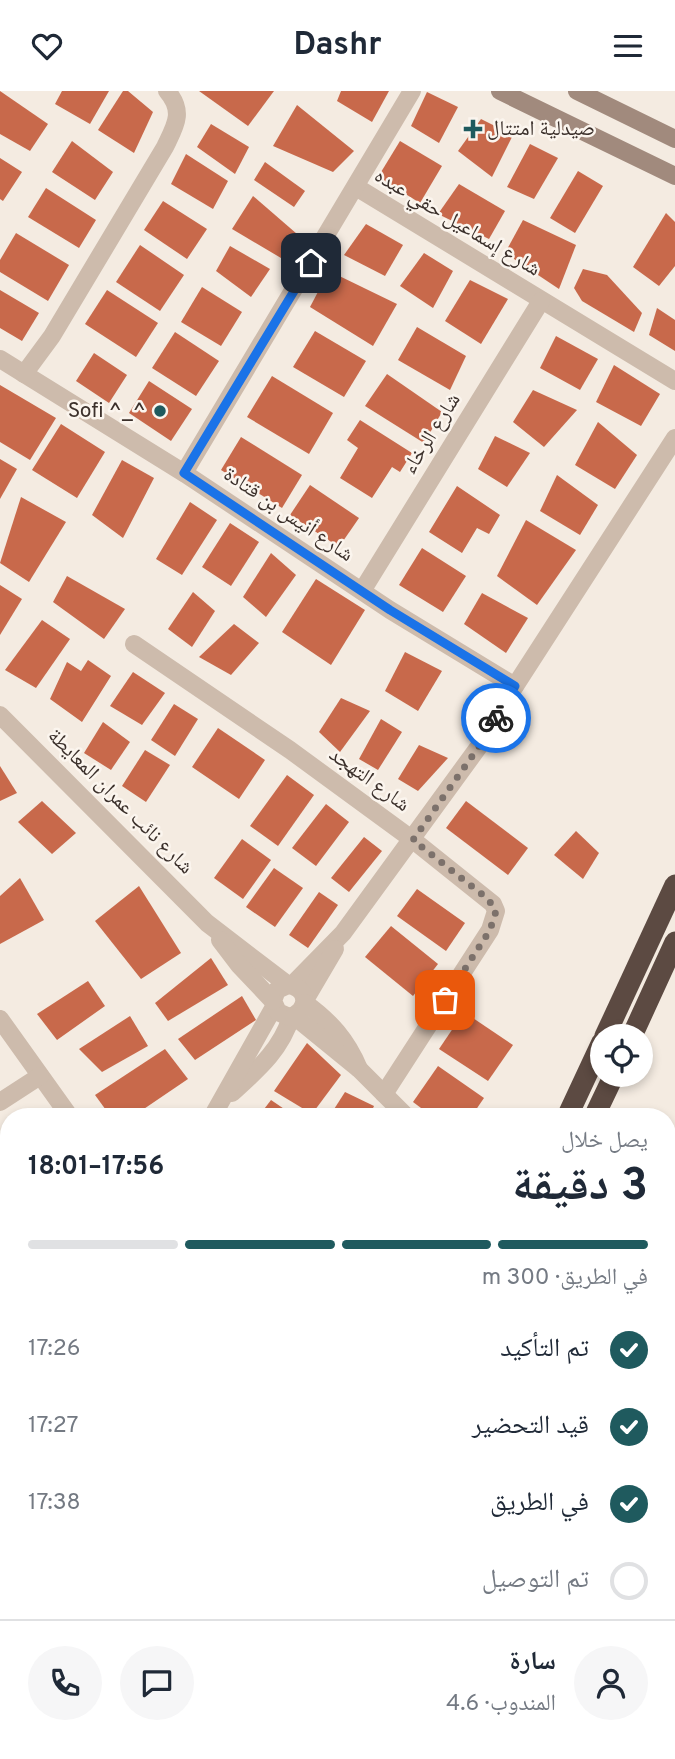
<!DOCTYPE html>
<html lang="ar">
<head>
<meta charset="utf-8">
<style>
  :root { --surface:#fff; --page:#f6f6f7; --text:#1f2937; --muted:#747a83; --line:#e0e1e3; --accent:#1f5a5e }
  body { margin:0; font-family:Overpass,"Noto Naskh Arabic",sans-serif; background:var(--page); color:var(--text); direction:rtl; height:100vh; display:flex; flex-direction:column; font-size:26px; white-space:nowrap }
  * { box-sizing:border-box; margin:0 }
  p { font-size:23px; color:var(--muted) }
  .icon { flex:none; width:38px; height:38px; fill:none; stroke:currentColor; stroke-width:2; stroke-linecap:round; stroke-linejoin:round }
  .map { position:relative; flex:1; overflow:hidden; direction:ltr }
  .side { position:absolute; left:0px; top:1017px; width:676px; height:653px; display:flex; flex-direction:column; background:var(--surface); border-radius:28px 28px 0 0; box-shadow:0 4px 10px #0003; direction:rtl }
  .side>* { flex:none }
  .controls { position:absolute; left:590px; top:933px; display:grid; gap:14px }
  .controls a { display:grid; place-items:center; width:63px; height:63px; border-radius:50%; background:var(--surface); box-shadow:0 4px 10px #0003; font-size:35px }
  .pin { position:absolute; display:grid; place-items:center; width:60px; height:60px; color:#fff; margin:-30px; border-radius:14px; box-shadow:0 4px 10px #0006 }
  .courier { position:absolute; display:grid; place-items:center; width:70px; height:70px; margin:-35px; border:5px solid #1a73e8; border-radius:50%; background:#fff; color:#222; box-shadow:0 2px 9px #0007 }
  .headline em { font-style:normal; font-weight:700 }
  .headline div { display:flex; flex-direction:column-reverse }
  .headline { display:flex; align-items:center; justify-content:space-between; height:119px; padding:0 28px }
  h1 { font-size:46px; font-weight:700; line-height:52px }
  .bar { display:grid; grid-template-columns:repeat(4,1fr); gap:10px 7px; align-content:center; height:84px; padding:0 28px }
  .bar i { height:9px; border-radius:5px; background:var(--line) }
  .bar .current { background:var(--accent) }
  .bar p { grid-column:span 4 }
  .line { display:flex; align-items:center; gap:18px; padding:0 28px; border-top:2px solid var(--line) }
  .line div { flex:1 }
  .round { display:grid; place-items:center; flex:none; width:74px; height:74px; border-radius:37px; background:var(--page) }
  ol { padding:0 28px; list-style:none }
  li { display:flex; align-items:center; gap:21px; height:77px }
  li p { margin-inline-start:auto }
  li .icon { padding:7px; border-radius:50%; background:var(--accent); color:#fff; stroke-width:4 }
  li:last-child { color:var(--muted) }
  li i { width:38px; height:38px; border:4px solid var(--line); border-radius:50% }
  header { display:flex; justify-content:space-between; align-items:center; height:91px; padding:0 28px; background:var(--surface); font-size:32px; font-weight:700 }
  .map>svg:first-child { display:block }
  .building { fill:#c8694b }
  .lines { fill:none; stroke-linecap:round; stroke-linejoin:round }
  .minor { stroke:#cdbbac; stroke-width:18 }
  .tertiary { stroke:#cdbbac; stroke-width:18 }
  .secondary { stroke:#a18a7d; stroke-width:18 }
  .motorway { stroke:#5c4a42; stroke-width:21 }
  .done { stroke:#7c716b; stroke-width:7; stroke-dasharray:0 12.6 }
  .route { stroke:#1a73e8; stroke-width:9 }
  .poi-dot { fill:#1f5a5e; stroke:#fbf5ee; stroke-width:2.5 }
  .labels { text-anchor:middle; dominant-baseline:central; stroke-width:5; stroke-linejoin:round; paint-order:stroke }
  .poi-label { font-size:21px; fill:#3b302b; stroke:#fbf5ee; text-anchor:start }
  .street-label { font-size:21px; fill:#3b302b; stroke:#fbf5ee }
</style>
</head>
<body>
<header><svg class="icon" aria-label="menu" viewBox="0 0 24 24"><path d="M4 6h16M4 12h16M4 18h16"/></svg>Dashr<svg class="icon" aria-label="heart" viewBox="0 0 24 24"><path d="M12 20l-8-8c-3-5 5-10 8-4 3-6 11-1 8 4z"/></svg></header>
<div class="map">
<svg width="675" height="1668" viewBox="0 0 675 1668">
  <rect width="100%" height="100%" fill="#f4ebe1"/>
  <!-- building -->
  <g class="building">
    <path d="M0,0L48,33L30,60L0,43Z"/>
    <path d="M62,0H109L90,33L55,13Z"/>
    <path d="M123,0H128L153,21L134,62L98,39Z"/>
    <path d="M199,0H274L248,35Z"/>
    <path d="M341,0H389L372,31L337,10Z"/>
    <path d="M427,1L458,16L439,52L411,35Z"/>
    <path d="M297,14L354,60L333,81L273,55Z"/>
    <path d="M481,28L513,44L492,86L458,60Z"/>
    <path d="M211,33L249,56L235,83L197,56Z"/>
    <path d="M72,50L113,81L95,109L52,81Z"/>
    <path d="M400,50L442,75L420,112L378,86Z"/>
    <path d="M530,53L558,67L534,108L507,96Z"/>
    <path d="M186,63L228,90L213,118L171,93Z"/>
    <path d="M0,67L22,81L3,110L0,108Z"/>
    <path d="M265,71L305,100L294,116L254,89Z"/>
    <path d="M578,80L603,95L575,142L550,127Z"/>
    <path d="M459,93L505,120L489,148L438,123Z"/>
    <path d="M46,97L96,129L79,157L28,126Z"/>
    <path d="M253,105L297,143L281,167L232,138Z"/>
    <path d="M163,110L207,138L187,168L144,139Z"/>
    <path d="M666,122L675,131V175L659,195L633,176Z"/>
    <path d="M523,129L576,154L559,198L505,162Z"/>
    <path d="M366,133L403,154L385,185L344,164Z"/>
    <path d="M16,142L69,174L48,210L0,181V169Z"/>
    <path d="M140,154L184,184L160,220L116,191Z"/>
    <path d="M230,155L270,178L251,206L216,180Z"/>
    <path d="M424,162L453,180L433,217L400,195Z"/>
    <path d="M583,178L607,184L642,222L634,241L582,210L574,197Z"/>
    <path d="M329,180L397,213L373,255L310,216Z"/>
    <path d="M470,189L508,208L481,253L445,230Z"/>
    <path d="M202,196L242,221L221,255L181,231Z"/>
    <path d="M0,199L39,222L22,250L0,237Z"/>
    <path d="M107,199L158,232L136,266L85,233Z"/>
    <path d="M657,217L675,229V260L649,244Z"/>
    <path d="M417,236L466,265L450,299L398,269Z"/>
    <path d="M315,240L366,270L344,306L293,276Z"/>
    <path d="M175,241L219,270L196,305L152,277Z"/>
    <path d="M556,245L598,268L580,299L540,277Z"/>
    <path d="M94,262L127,284L109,312L76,290Z"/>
    <path d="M614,274L660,303L641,335L596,311Z"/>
    <path d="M387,283L442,321L424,352L365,315Z"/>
    <path d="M272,285L333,322L309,363L247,326Z"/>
    <path d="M149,290L192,318L171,350L129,322Z"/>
    <path d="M0,294L56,327L30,369L0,351Z"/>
    <path d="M533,299L577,319L544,356L513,331Z"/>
    <path d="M360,329L412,362L400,381L392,376L372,407L340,387L358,357L347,349Z"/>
    <path d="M598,331L637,364L615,398L575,374Z"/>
    <path d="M61,333L105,361L77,407L32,379Z"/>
    <path d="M495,345L530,362L507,396L478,378Z"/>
    <path d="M241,346L302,384L282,417L221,379Z"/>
    <path d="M0,368L17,378L0,408Z"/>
    <path d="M122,369L154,387L123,447L92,424Z"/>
    <path d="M557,384L598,414L580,444L540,420Z"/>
    <path d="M310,394L359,427L339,456L290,424Z"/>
    <path d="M457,395L500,424L489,443L477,437L462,462L429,441Z"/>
    <path d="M21,406L66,431L29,491L0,472Z"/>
    <path d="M190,411L217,429L182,484L156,468Z"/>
    <path d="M526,429L576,459L537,514L497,485Z"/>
    <path d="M230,432L259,451L231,495L202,476Z"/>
    <path d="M422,457L466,485L443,521L399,494Z"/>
    <path d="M271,462L296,484L266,526L243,506Z"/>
    <path d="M67,485L125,518L104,548L53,511Z"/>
    <path d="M316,488L365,519L331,574L282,541Z"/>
    <path d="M0,494L22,508L0,544Z"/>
    <path d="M193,501L215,520L192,556L168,538Z"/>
    <path d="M482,502L528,527L506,562L464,533Z"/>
    <path d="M42,529L70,548L36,597L5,579Z"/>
    <path d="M234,533L259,552L231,584L199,566Z"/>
    <path d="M405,561L442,580L418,620L385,600Z"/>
    <path d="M88,569L111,585L82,631L50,608L67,571L81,580Z"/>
    <path d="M133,581L165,602L142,634L110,615Z"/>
    <path d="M341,607L370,620L340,661L319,641Z"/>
    <path d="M174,613L198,628L175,665L151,649Z"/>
    <path d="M381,628L402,641L378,679L359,668Z"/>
    <path d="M103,631L130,651L111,679L84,662Z"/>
    <path d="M218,637L265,669L239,708L192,676Z"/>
    <path d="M419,654L448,667L418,700L398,688Z"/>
    <path d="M145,659L170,674L146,711L122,695Z"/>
    <path d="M0,675L17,702L0,710Z"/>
    <path d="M287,684L314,704L278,755L250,735Z"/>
    <path d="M42,710L76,742L52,763L18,731Z"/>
    <path d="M466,710L528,757L508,784L446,737Z"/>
    <path d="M326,713L349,731L316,775L292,757Z"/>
    <path d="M576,740L599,762L583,788L554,764Z"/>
    <path d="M364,746L382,760L349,801L331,787Z"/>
    <path d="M242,748L271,769L243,808L214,787Z"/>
    <path d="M274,777L303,797L275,836L246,816Z"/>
    <path d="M20,787L44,829L0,853V805Z"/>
    <path d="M139,795L181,862L141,888L95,830Z"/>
    <path d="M417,798L465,832L446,860L397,825Z"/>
    <path d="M319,801L338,814L308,857L289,844Z"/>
    <path d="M391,835L438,873L413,905L365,866Z"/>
    <path d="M211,867L228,894L168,930L155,912Z"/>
    <path d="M88,890L105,915L57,949L37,923Z"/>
    <path d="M242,905L256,929L195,969L178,948Z"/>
    <path d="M464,921L513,954L488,990L439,958Z"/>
    <path d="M130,925L148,955L102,981L79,958Z"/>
    <path d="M307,952L341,984L312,1023L274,1000Z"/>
    <path d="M165,958L188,988L132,1026H111L95,1004Z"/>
    <path d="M438,975L484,1007L471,1026H433L413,1011Z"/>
    <path d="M345,1001L374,1015L369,1026H329Z"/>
    <path d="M271,1009L296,1026H258Z"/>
    <path d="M3,1047L9,1055V1099L0,1089V1049Z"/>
    <path d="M675,1161V1192L667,1186V1175Z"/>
    <path d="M0,1165L9,1173V1212L0,1204Z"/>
    <path d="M667,1204L675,1210V1252L667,1246Z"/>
    <path d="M0,1216L9,1223V1260L0,1253Z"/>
    <path d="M667,1345L675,1350V1392L667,1406Z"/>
    <path d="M9,1373V1405L0,1399V1383Z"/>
    <path d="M0,1422L9,1427V1471L0,1466Z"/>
    <path d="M667,1516L675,1522V1563L667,1559Z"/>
    <path d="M9,1553V1627L0,1636V1567Z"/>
    <path d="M667,1592L675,1596V1617L669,1631L667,1630Z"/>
    <path d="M430,1661H458L476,1668H427Z"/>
    <path d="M517,1661H548L545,1668Z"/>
    <path d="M597,1661H659L656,1668H594Z"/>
  </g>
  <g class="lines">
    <!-- minor -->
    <g class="minor">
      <path d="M356,96L675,290"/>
      <path d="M0,268L184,382L390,519L515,595"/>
      <path d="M24,283L52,245L165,56C175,35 185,21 167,0"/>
      <path d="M184,382L412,0"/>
      <path d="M362,500L541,210"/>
      <path d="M134,553L290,659L413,749L493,813L496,820L490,839L384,1003"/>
      <path d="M292,894L343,842L480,654L515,595L675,347"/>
      <path d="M305,909L335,858"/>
      <path d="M0,928L70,1026"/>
      <path d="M232,1002C257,979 281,959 291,926"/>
      <path d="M0,1011L40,985"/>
      <path d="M212,1026L274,916"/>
      <path d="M667,1122L675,1110"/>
      <path d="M667,1282L675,1288"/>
      <path d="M0,1339L9,1326"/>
      <path d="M667,1446L675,1428"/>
      <path d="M22,1668L26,1661"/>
      <path d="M110,1668L113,1661"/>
      <path d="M404,1668L406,1661"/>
      <path d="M567,1668L570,1661"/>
    </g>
    <!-- tertiary -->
    <g class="tertiary">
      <path d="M0,624L207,832L288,894C310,897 309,921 289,926L278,921L273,910L277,899L288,894"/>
      <path d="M220,849L239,874L273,910"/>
      <path d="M305,912C330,930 347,949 359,978"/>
      <path d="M294,925L359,978L407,1026"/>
    </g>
    <!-- secondary -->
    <g class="secondary">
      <path d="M500,0L675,85"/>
      <path d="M577,0L675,48"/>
    </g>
    <!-- motorway -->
    <g class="motorway">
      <path d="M605,945L675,794"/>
      <path d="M632,945L675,851"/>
      <path d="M567,1026L602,951"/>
      <path d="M594,1026L614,984"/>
      <path d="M278,1668L281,1661"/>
      <path d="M307,1668L310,1661"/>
    </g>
  </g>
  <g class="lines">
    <!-- done -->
    <path class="done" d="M445,909L490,839L496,820L488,808L413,749L480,654L496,627"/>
    <!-- route -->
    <path class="route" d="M311,172L184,382L390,519L515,595L496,627"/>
  </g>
  <!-- markers -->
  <g class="poi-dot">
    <path d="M469.5 27.5h7v7h7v7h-7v7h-7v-7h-7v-7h7z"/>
    <circle cx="160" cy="320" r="7"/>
  </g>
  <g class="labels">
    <!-- poi labels -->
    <g class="poi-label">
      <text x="487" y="38">صيدلية امتتال</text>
      <text x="146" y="320" text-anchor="end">Sofi ^_^</text>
    </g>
    <!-- street labels -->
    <g class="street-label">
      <text transform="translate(457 132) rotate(31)">شارع إسماعيل حقي عبده</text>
      <text transform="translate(432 343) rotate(-58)">شارع الرخاء</text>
      <text transform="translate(288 424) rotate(34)">شارع أنيس بن قتادة</text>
      <text transform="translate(369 689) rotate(36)">شارع التهجد</text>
      <text transform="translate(120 711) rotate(45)">شارع نائب عمران المعايطة</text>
    </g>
  </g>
</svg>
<div class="controls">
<a><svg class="icon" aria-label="locate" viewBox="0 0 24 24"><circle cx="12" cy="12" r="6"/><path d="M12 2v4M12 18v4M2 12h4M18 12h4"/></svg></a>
</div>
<div class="pin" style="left:445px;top:909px;background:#ea580c"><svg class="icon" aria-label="bag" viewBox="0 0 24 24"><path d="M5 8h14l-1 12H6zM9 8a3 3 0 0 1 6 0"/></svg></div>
<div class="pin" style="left:311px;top:172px;background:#1f2937"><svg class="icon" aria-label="home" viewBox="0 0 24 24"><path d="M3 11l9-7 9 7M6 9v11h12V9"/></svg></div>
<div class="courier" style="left:496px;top:627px"><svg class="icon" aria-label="bike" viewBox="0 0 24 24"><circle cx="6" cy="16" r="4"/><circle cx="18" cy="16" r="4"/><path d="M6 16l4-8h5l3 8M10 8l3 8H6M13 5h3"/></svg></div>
<section class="side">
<div class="headline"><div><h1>3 دقيقة</h1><p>يصل خلال</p></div><em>17:56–18:01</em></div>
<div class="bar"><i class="current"></i><i class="current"></i><i class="current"></i><i></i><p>في الطريق · 300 m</p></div>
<ol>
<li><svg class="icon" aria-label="check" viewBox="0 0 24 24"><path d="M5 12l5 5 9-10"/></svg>تم التأكيد<p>17:26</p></li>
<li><svg class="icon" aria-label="check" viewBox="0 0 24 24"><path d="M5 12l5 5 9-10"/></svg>قيد التحضير<p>17:27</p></li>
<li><svg class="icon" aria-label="check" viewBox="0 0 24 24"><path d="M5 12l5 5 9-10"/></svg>في الطريق<p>17:38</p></li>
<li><i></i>تم التوصيل</li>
</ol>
<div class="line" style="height:126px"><a class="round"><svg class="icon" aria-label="person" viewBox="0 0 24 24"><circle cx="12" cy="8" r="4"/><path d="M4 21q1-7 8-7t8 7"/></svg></a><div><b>سارة</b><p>المندوب · 4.6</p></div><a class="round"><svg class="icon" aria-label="chat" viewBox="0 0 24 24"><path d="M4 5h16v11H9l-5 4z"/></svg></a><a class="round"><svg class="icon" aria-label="phone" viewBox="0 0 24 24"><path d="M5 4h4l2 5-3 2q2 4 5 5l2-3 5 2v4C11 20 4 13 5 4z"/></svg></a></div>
</section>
</div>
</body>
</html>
